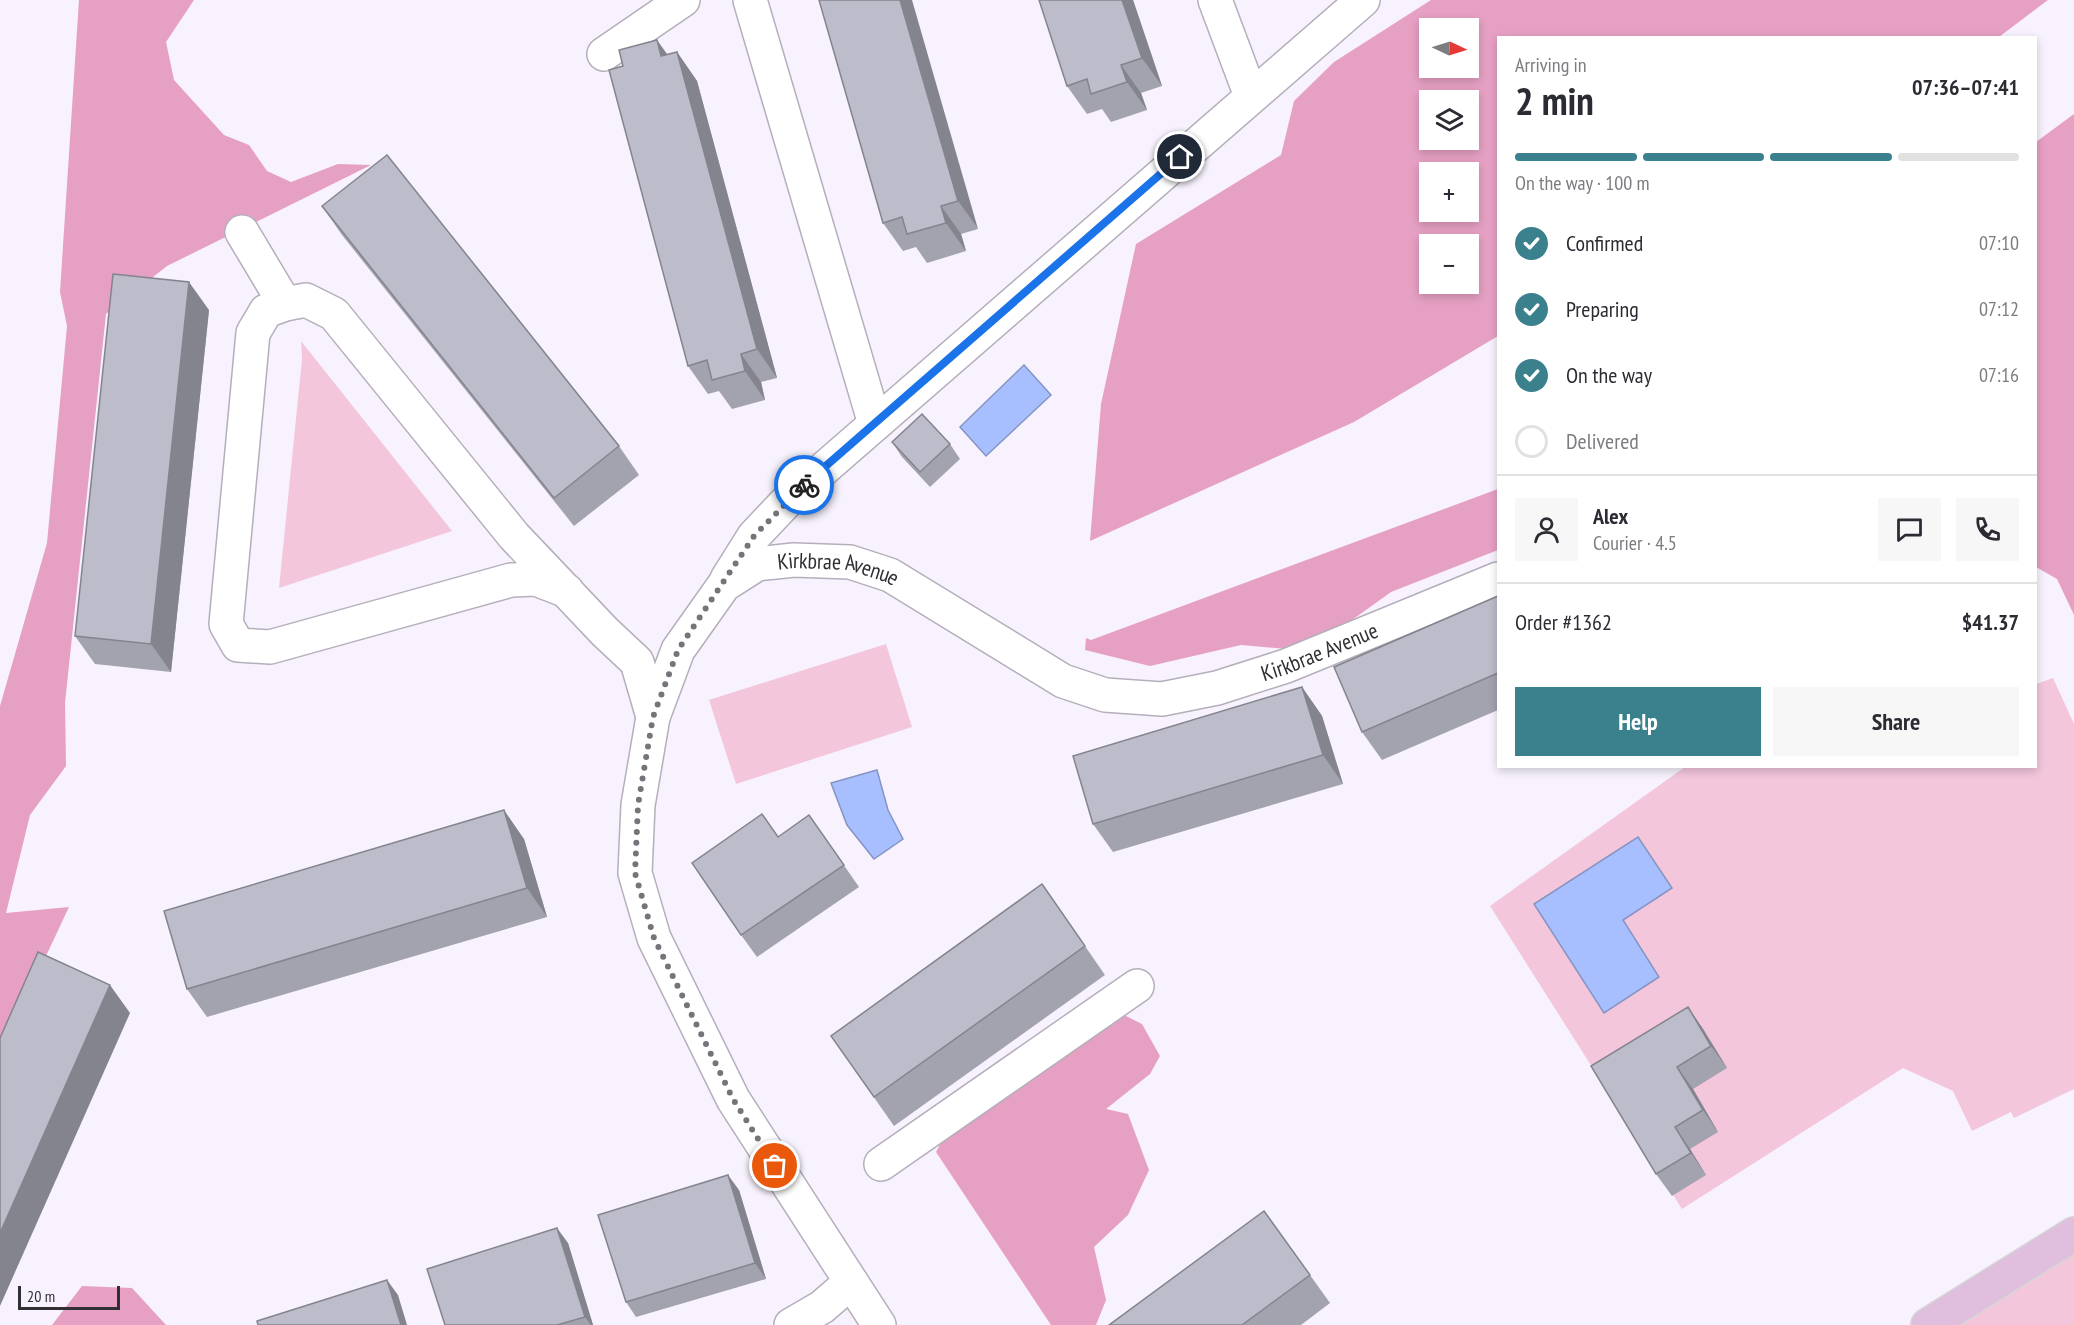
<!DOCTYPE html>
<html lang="en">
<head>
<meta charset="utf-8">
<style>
  :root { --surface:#fff; --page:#f7f7f7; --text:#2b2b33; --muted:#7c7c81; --line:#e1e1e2; --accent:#3b818d }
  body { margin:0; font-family:"PT Sans Narrow",sans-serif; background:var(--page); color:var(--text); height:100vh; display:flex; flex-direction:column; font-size:22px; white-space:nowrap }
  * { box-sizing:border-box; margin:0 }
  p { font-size:20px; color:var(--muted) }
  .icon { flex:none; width:33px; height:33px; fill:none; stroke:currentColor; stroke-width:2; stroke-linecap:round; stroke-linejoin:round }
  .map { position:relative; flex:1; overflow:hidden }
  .drawer { position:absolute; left:1497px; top:36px; width:540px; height:732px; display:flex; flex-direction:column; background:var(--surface); border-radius:0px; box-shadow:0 3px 9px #0003 }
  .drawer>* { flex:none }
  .needle { width:39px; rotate:94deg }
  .fabs { position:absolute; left:1419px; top:18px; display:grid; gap:12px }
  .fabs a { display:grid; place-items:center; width:60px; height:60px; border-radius:0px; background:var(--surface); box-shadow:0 3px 9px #0003; font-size:30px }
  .scale { position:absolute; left:18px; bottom:15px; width:102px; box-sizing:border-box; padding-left:6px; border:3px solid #322f34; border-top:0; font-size:16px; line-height:21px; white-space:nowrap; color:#322f34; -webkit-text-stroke:4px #f7f2fd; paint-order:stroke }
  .pin { position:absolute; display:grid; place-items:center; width:51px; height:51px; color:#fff; margin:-26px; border:3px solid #fff; border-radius:50%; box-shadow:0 2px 6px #0007 }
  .courier { position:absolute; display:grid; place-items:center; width:60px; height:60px; margin:-30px; border:4px solid #1a73e8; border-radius:50%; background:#fff; color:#222; box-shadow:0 2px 8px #0007 }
  .overview em { font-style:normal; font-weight:800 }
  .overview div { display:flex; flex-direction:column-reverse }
  .overview { display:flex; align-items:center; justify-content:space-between; height:102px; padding:0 18px }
  h1 { font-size:39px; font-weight:800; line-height:45px }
  .bar { display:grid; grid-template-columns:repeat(4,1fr); gap:9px 6px; align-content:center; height:72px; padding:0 18px }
  .bar i { height:8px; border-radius:4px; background:var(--line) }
  .bar .active { background:var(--accent) }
  .bar p { grid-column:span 4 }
  .line { display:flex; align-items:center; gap:15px; padding:0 18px; border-top:2px solid var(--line) }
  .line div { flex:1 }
  .round { display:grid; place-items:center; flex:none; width:63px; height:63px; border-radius:0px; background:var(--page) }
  ol { padding:0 18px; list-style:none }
  li { display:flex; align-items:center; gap:18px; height:66px }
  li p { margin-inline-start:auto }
  li .icon { padding:6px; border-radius:50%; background:var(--accent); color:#fff; stroke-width:4 }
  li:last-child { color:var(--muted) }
  li i { width:33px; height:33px; border:3px solid var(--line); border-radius:50% }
  .button { display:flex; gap:12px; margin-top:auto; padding:12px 18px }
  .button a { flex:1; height:69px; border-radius:0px; background:var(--accent); color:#fff; font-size:24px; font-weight:800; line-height:69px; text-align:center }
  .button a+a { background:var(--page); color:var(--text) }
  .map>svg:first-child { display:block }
  .green { fill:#f3c6dc }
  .forest { fill:#e6a0c3; fill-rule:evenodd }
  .water { fill:#a8bfff; stroke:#8594c2; stroke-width:1.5 }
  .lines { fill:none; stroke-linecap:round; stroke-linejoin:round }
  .minor-casing { stroke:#b5aebb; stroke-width:36 }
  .major-casing { stroke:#d6d5d6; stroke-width:36 }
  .minor { stroke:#fff; stroke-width:33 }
  .major { stroke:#dfbede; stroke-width:33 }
  .wall { fill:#a3a2af }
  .shaded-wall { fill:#84848e }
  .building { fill:#bdbccb; stroke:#84848e; stroke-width:1.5 }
  .done { stroke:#77737a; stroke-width:6; stroke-dasharray:0 10.8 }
  .route { stroke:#1a73e8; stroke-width:8 }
  .labels { text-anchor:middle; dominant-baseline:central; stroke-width:5; stroke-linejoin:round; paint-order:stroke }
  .street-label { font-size:22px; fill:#322f34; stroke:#f7f2fd }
</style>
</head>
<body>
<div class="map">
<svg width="2074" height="1325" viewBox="0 0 2074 1325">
  <rect width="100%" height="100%" fill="#f7f2fd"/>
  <!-- green -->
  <g class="green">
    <path d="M301,341L452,531L279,588L302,359Z"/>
    <path d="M886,644L912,727L736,784L709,700Z"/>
    <path d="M2053,678L2074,724V1089L2014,1118L2011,1112L1972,1131L1953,1091L1903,1068L1682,1209L1490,906L1685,767L2036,766V684Z"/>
    <path d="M2074,1234V1325H1928Z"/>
  </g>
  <!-- forest -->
  <g class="forest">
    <path d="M79,0H194L166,42L174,80L224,135L249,145L267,171L291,182L338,164L371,165L167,266L106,314L65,703L66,766L30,815L6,913L69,907L0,1054V706L47,543L67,326L60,292Z"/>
    <path d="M1431,0H2048L1999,37L1498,38V336L1354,422L1090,541L1101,404L1136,244L1281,155L1294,101L1334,62ZM1430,28H1468V68H1430ZM1430,100H1468V140H1430ZM1468,172V212H1430V172ZM1430,244H1468V284H1430Z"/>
    <path d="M2074,114V615L2057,579L2036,567V142Z"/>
    <path d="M1498,489V550L1391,592L1309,651L1241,645L1150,666L1085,650L1086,638L1091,640Z"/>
    <path d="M1120,1013L1142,1024L1160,1056L1150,1074L1106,1109L1128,1114L1149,1170L1128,1215L1094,1247L1106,1300L1096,1325H1051L936,1152L947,1131Z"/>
    <path d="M82,1286L132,1288L166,1325H52Z"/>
  </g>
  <!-- water -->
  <g class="water">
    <path d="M1024,365L1051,395L986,456L960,427Z"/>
    <path d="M877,770L888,810L903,839L874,859L847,825L831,783Z"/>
    <path d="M1638,837L1672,888L1623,920L1659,977L1604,1013L1534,904Z"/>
  </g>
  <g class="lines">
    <!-- minor casing -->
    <g class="minor-casing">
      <g id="minor">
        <path d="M750,0L875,424"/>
        <path d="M1215,0L1251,96"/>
        <path d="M604,54L683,0"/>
        <path d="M242,232L285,304"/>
        <path d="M727,579L754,536L789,499L1363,0"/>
        <path d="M567,591L536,579L511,580L270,647L238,645L226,624L253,333L266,311L285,304L306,300L334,314L514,536L605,632L637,662L653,717"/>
        <path d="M881,1164L1137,986"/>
        <path d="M791,1325L822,1307L851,1282"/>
        <path id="s1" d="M879,1325L733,1099L654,938L635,873L638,805L653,717L678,650L724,585L757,564L794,560L850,562L890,575L1063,681L1105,695L1162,699L1217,688L1286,666L1498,579"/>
      </g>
    </g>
    <!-- major casing -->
    <g class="major-casing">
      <path id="major" d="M1928,1325L2074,1234"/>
    </g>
    <!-- minor -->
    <use href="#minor" class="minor"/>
    <!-- major -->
    <use href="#major" class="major"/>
  </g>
  <!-- wall -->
  <g class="wall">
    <path d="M819,0L978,229L961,234L966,251L927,263L916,247L903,251L883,223Z"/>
    <path d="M1133,0L1162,86L1141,93L1147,110L1111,122L1102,109L1087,114L1067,86Z"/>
    <path d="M677,52L697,81L777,378L761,382L765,400L732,409L719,391L708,394L688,366L668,55Z"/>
    <path d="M322,206L619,446L639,475L574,526L342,235Z"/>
    <path d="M209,310L171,672L95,664L75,636Z"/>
    <path d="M892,442L950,444L960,459L930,487L902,457Z"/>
    <path d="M1498,596V710L1382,760L1362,732Z"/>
    <path d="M1302,687L1322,716L1343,784L1113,852L1093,824Z"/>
    <path d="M809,815L859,887L757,957L741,935L778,837Z"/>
    <path d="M524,839L547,917L207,1017L187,989Z"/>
    <path d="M1042,884L1105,975L894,1126L831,1036Z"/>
    <path d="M1688,1007L1703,1029L1727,1068L1693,1089L1718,1132L1690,1149L1706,1175L1672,1196L1656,1174Z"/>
    <path d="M739,1190L766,1279L636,1317L626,1302Z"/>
    <path d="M568,1243L593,1325H445Z"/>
    <path d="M1310,1275L1330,1303L1301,1325H1109Z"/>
  </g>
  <!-- shaded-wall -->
  <g class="shaded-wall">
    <path d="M900,0H912L978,229L958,201Z"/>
    <path d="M1122,0H1133L1162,86L1142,58Z"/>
    <path d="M657,40L677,68L661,56Z"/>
    <path d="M677,52L697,81L777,378L757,349Z"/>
    <path d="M1121,65L1141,93L1147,110L1127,82Z"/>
    <path d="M941,206L961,234L966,251L946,223Z"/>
    <path d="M189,282L209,310L171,672L151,644Z"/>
    <path d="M741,354L761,382L765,400L745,371Z"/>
    <path d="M1302,687L1322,716L1343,784L1323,755Z"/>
    <path d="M504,810L524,839L547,917L527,888Z"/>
    <path d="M110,985L130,1013L0,1306V1233Z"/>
    <path d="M1688,1007L1703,1029L1727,1068L1711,1046Z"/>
    <path d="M1677,1067L1693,1089L1718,1132L1703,1110Z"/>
    <path d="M1675,1127L1690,1149L1706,1175L1691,1153Z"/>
    <path d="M728,1175L739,1190L766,1279L755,1263Z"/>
    <path d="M557,1228L568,1243L593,1325H591L585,1317Z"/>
    <path d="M387,1280L398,1295L407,1325H401Z"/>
  </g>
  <!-- building -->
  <g class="building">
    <path d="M819,0H900L958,201L941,206L946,223L907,234L902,217L883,223Z"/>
    <path d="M1039,0H1122L1142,58L1121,65L1127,82L1091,94L1087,79L1067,86Z"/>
    <path d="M657,40L661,56L677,52L757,349L741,354L745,371L712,380L707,360L688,366L609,70L623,66L619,50Z"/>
    <path d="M387,155L619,446L554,498L322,206Z"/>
    <path d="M113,274L189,282L151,644L75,636Z"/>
    <path d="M922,414L950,444L920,472L892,442Z"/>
    <path d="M1498,596V673L1362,732L1334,667Z"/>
    <path d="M1302,687L1323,755L1093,824L1073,756Z"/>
    <path d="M504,810L527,888L187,989L164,911Z"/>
    <path d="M762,814L778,837L809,815L844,865L741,935L692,863Z"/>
    <path d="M1042,884L1085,946L874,1097L831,1036Z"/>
    <path d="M38,952L110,985L0,1233V1038Z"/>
    <path d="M1688,1007L1711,1046L1677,1067L1703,1110L1675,1127L1691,1153L1656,1174L1591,1066Z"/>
    <path d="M728,1175L755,1263L626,1302L598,1215Z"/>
    <path d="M1264,1211L1310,1275L1242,1325H1109Z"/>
    <path d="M557,1228L585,1317L557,1325H445L427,1269Z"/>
    <path d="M387,1280L401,1325H258L257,1321Z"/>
  </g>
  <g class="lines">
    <!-- done -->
    <path class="done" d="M775,1166L733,1099L654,938L635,873L638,805L653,717L678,650L754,536L804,485"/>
    <!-- route -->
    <path class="route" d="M804,485L1180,157"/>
  </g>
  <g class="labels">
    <!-- street labels -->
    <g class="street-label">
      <text stroke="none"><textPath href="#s1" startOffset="946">Kirkbrae Avenue</textPath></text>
      <text stroke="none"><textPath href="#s1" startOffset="1468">Kirkbrae Avenue</textPath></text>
    </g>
  </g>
</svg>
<div class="fabs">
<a><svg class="needle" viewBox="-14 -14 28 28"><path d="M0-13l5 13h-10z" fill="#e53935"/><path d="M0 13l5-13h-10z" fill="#7c7c81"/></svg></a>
<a><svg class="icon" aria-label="layers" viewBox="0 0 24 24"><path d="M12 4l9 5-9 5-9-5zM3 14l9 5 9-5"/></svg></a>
<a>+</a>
<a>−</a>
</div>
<div class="scale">20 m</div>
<div class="pin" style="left:775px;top:1166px;background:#ea580c"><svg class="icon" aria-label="bag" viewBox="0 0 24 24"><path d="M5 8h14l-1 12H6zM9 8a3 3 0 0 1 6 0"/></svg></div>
<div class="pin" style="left:1180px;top:157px;background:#1f2937"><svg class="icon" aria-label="home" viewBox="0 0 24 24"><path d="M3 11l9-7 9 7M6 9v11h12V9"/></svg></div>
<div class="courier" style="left:804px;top:485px"><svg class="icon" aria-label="bike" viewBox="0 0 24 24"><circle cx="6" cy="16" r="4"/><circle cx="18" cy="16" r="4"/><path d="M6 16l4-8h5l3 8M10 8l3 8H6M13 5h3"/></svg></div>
<section class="drawer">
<div class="overview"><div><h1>2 min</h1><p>Arriving in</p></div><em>07:36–07:41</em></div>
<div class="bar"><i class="active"></i><i class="active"></i><i class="active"></i><i></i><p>On the way · 100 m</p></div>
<ol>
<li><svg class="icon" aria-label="check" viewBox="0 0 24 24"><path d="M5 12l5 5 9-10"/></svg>Confirmed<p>07:10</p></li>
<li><svg class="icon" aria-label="check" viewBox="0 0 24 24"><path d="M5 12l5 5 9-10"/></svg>Preparing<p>07:12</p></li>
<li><svg class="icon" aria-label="check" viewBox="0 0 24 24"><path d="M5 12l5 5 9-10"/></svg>On the way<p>07:16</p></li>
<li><i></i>Delivered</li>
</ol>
<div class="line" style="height:108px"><a class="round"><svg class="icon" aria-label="person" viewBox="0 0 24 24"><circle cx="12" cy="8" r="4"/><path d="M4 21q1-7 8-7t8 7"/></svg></a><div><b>Alex</b><p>Courier · 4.5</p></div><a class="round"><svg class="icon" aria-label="chat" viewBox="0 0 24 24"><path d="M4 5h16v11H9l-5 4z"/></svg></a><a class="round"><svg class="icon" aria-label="phone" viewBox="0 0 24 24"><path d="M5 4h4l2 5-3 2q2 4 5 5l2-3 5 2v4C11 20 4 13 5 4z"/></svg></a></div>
<div class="line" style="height:78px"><div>Order #1362</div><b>$41.37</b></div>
<div class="button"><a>Help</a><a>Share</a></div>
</section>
</div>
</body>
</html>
